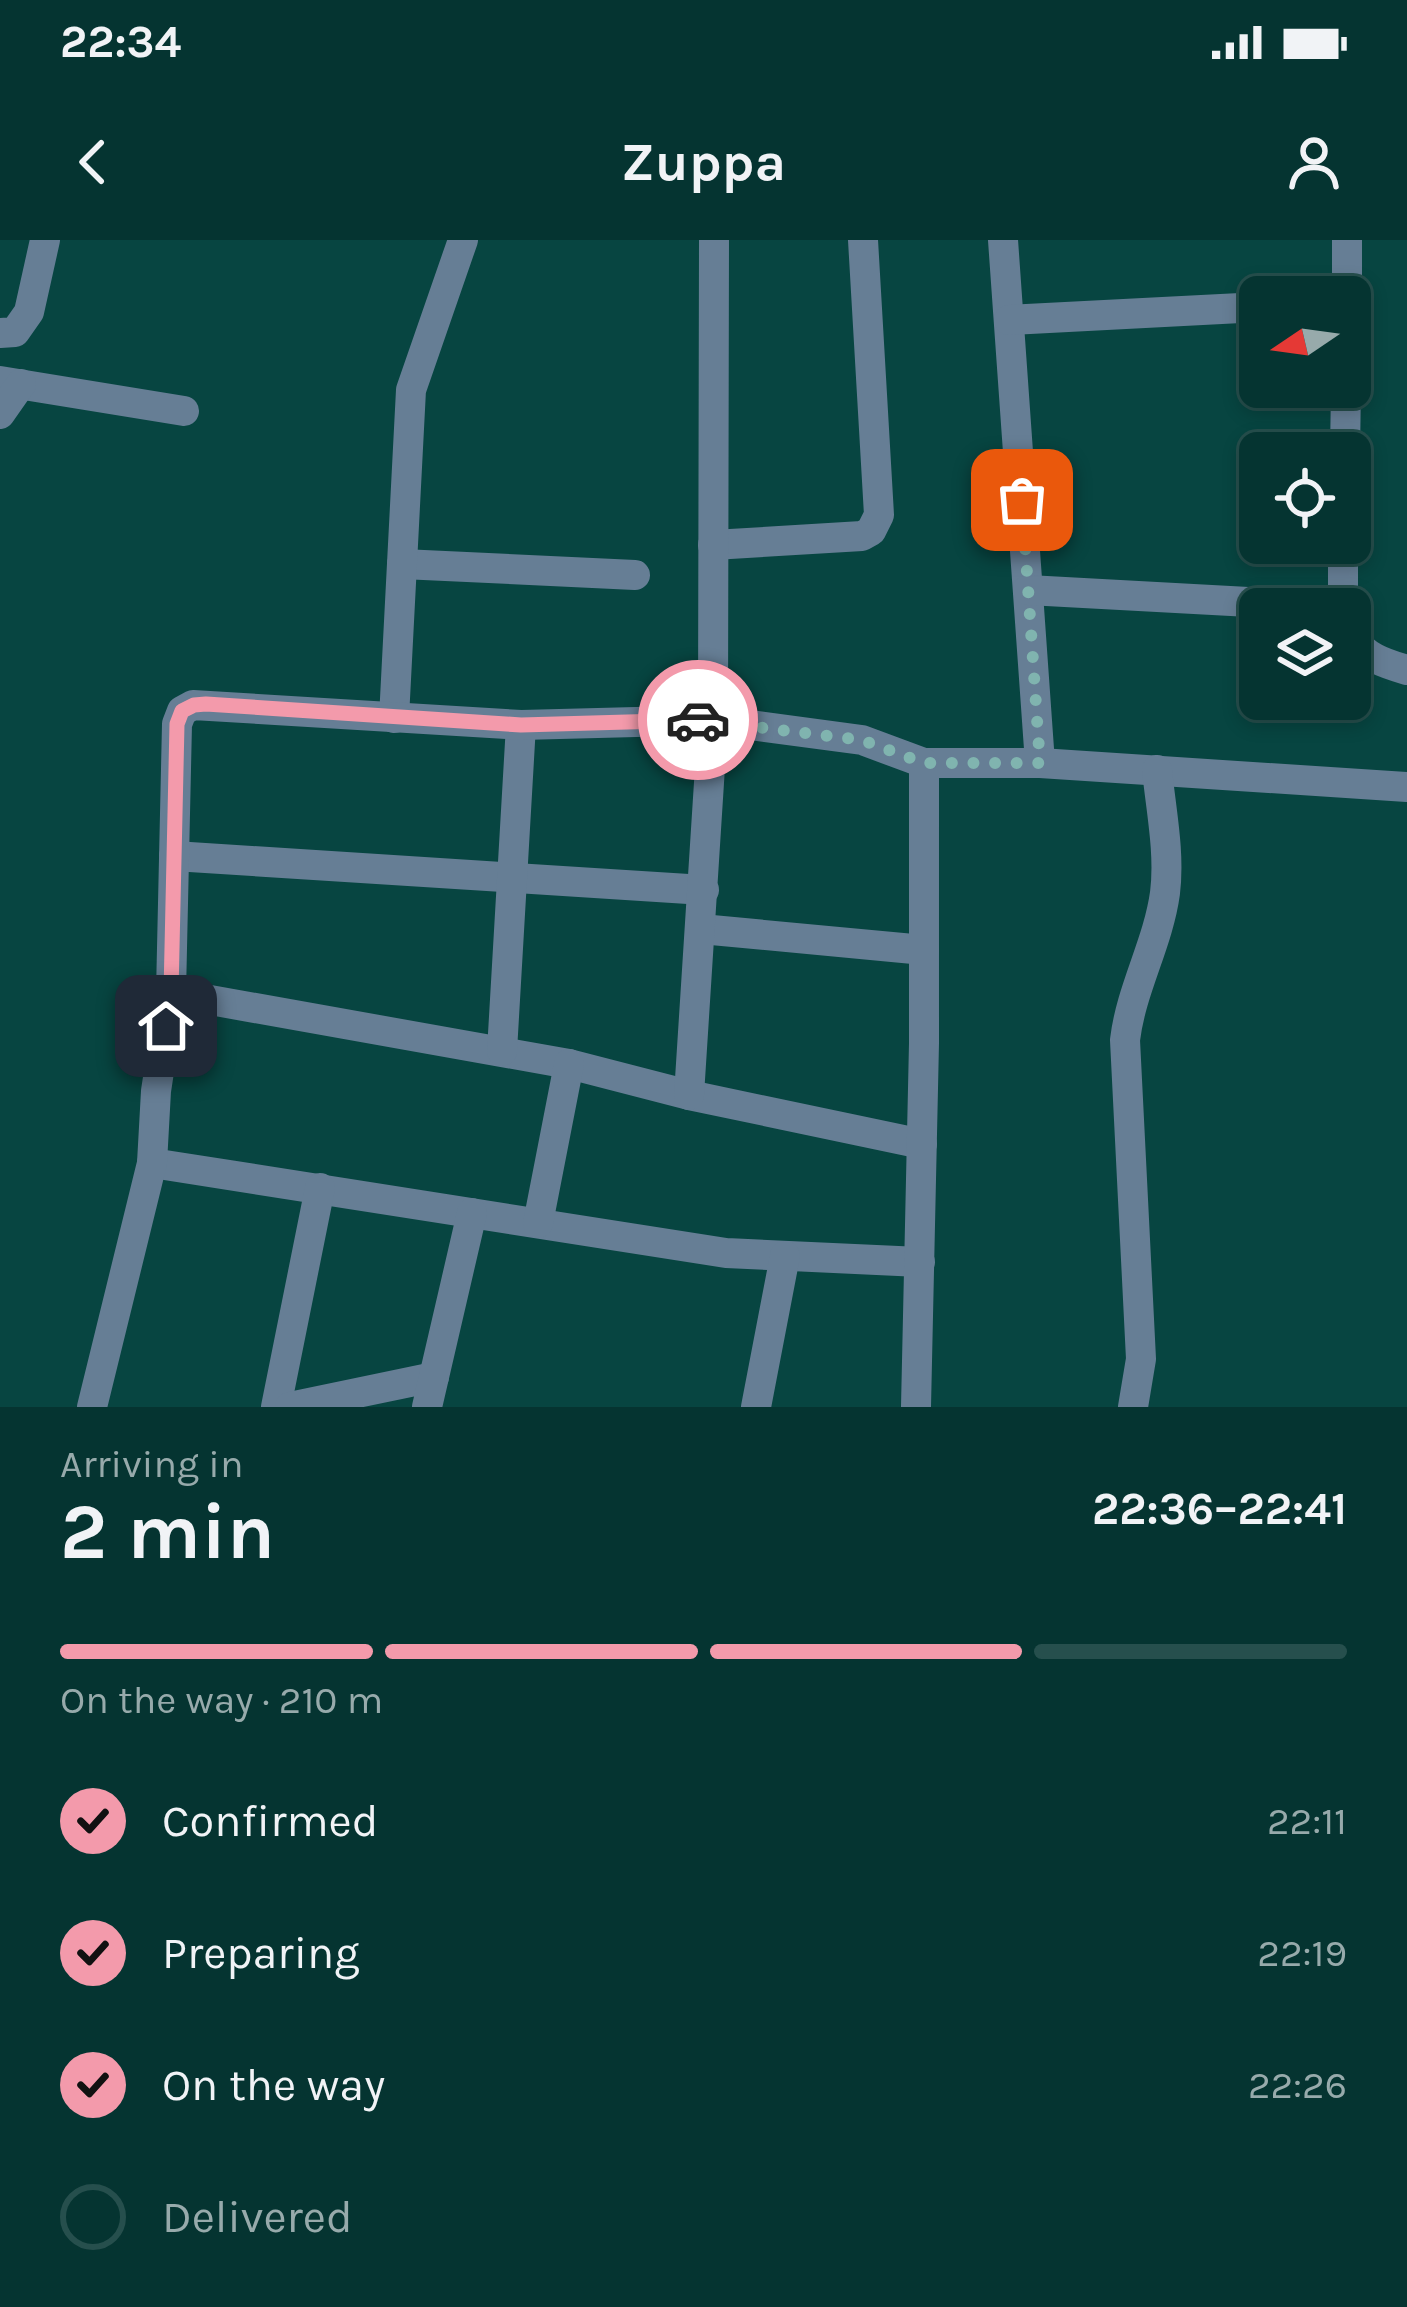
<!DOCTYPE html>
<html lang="en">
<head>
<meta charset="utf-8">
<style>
  :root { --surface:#053431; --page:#0e3c39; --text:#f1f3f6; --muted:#97aaab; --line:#264f4d; --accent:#f39aab }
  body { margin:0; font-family:Karla,sans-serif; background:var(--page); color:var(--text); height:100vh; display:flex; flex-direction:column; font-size:45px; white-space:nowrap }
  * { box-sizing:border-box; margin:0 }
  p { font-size:39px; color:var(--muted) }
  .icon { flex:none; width:66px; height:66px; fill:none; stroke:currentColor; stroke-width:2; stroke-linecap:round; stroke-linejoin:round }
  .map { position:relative; height:1167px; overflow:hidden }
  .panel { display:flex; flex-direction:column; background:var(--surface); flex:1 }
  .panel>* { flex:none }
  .needle { width:78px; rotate:257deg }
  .buttons { position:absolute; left:1239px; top:36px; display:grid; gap:24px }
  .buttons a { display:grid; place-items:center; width:132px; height:132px; border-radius:18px; background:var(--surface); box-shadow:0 6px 18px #0003,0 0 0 3px var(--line); font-size:60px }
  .pin { position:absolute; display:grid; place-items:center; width:102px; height:102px; color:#fff; margin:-51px; border-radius:24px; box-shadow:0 6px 18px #0006 }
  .courier { position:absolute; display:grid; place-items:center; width:120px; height:120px; margin:-60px; border:9px solid #f39aab; border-radius:50%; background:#fff; color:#222; box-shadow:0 3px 15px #0007 }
  .summary em { font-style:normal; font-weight:700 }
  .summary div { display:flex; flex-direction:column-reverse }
  .summary { display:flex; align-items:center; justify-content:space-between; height:204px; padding:0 60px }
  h1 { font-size:78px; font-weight:700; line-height:90px }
  .bar { display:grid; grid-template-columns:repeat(4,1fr); gap:18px 12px; align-content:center; height:144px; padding:0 60px }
  .bar i { height:15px; border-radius:9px; background:var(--line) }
  .bar .on { background:var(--accent) }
  .bar p { grid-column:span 4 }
  ol { padding:0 60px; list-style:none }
  li { display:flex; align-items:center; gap:36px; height:132px }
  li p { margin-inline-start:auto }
  li .icon { padding:12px; border-radius:50%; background:var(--accent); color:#111; stroke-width:4 }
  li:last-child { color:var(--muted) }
  li i { width:66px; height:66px; border:6px solid var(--line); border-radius:50% }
  .status { display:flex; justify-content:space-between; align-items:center; height:84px; padding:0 60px; background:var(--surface); direction:ltr }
  .status svg { height:33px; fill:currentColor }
  header { display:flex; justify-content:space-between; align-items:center; height:156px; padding:0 60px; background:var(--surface); font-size:54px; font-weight:700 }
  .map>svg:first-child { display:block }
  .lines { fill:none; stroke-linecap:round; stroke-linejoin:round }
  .minor { stroke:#667e95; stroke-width:30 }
  .done { stroke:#80b4af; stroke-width:12; stroke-dasharray:0 21.6 }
  .route { stroke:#f39aab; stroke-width:15 }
</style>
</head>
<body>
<div class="status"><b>22:34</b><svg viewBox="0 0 49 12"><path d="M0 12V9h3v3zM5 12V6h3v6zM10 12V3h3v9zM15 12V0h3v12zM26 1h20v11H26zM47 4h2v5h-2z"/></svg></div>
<header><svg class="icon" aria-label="back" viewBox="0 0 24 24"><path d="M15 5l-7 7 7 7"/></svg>Zuppa<svg class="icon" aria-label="person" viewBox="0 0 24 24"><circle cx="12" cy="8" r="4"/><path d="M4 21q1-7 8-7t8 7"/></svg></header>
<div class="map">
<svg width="1407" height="1167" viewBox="0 0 1407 1167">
  <rect width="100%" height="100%" fill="#074541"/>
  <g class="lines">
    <!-- minor -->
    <g class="minor">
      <path d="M1003,0L1040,523"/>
      <path d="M1347,0V57"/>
      <path d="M1009,80L1260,67"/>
      <path d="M0,93L15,92L29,72L45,0"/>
      <path d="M0,141L184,171"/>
      <path d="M0,174L21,144"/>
      <path d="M1345,213L1346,147"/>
      <path d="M713,305L862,296L871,291L879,275L863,0"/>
      <path d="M402,324L635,335"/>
      <path d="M1028,350L1342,367"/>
      <path d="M1343,369V303"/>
      <path d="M1350,396C1365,417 1383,423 1407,430"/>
      <path d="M394,478L411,150L463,0"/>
      <path d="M174,616L704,650"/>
      <path d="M701,689L924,710"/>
      <path d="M171,753L569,824L689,855L922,904"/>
      <path d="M502,811L521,485"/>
      <path d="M689,855L713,480L714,0"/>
      <path d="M152,923L726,1013L920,1022"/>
      <path d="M538,983L569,824"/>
      <path d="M92,1167L152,923L156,851L171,753L177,484L182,471L193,465L521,485L713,480L862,500L924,523H1040L1407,547"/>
      <path d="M276,1167L320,948"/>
      <path d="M290,1167L434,1137"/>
      <path d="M427,1167L472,973"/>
      <path d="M756,1167L785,1016"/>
      <path d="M916,1167L924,803V523"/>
      <path d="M1133,1167L1141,1119L1125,800C1131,749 1158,704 1165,653C1170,613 1161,570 1157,530"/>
    </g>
  </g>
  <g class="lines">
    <!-- done -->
    <path class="done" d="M698,480L862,500L924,523H1040L1022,260"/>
    <!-- route -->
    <path class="route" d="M166,786L171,753L177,484L182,471L194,465L206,464L521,485L698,480"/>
  </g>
</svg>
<div class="buttons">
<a><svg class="needle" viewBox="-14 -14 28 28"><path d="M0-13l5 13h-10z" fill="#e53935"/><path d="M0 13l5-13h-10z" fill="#97aaab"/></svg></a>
<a><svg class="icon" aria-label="locate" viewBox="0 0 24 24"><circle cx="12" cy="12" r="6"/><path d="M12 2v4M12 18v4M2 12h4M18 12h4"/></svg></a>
<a><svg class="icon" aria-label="layers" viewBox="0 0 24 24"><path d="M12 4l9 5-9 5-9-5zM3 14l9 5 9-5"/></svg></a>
</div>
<div class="pin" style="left:1022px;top:260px;background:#ea580c"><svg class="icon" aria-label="bag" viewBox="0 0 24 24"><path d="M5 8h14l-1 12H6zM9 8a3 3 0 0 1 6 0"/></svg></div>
<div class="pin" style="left:166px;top:786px;background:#1f2937"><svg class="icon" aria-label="home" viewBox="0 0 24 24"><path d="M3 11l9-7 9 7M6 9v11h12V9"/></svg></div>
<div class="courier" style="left:698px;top:480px"><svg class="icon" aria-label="car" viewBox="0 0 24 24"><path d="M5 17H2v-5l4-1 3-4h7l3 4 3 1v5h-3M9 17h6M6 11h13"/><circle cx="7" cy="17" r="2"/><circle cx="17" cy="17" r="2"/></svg></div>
</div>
<section class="panel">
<div class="summary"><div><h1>2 min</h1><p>Arriving in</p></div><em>22:36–22:41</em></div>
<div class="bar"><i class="on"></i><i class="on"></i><i class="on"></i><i></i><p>On the way · 210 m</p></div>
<ol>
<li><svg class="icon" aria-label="check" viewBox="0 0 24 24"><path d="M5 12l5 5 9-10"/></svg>Confirmed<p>22:11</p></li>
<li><svg class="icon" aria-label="check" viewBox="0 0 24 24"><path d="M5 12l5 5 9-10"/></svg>Preparing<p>22:19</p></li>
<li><svg class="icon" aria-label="check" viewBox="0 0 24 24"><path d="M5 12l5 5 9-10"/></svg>On the way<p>22:26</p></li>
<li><i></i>Delivered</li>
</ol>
</section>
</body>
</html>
